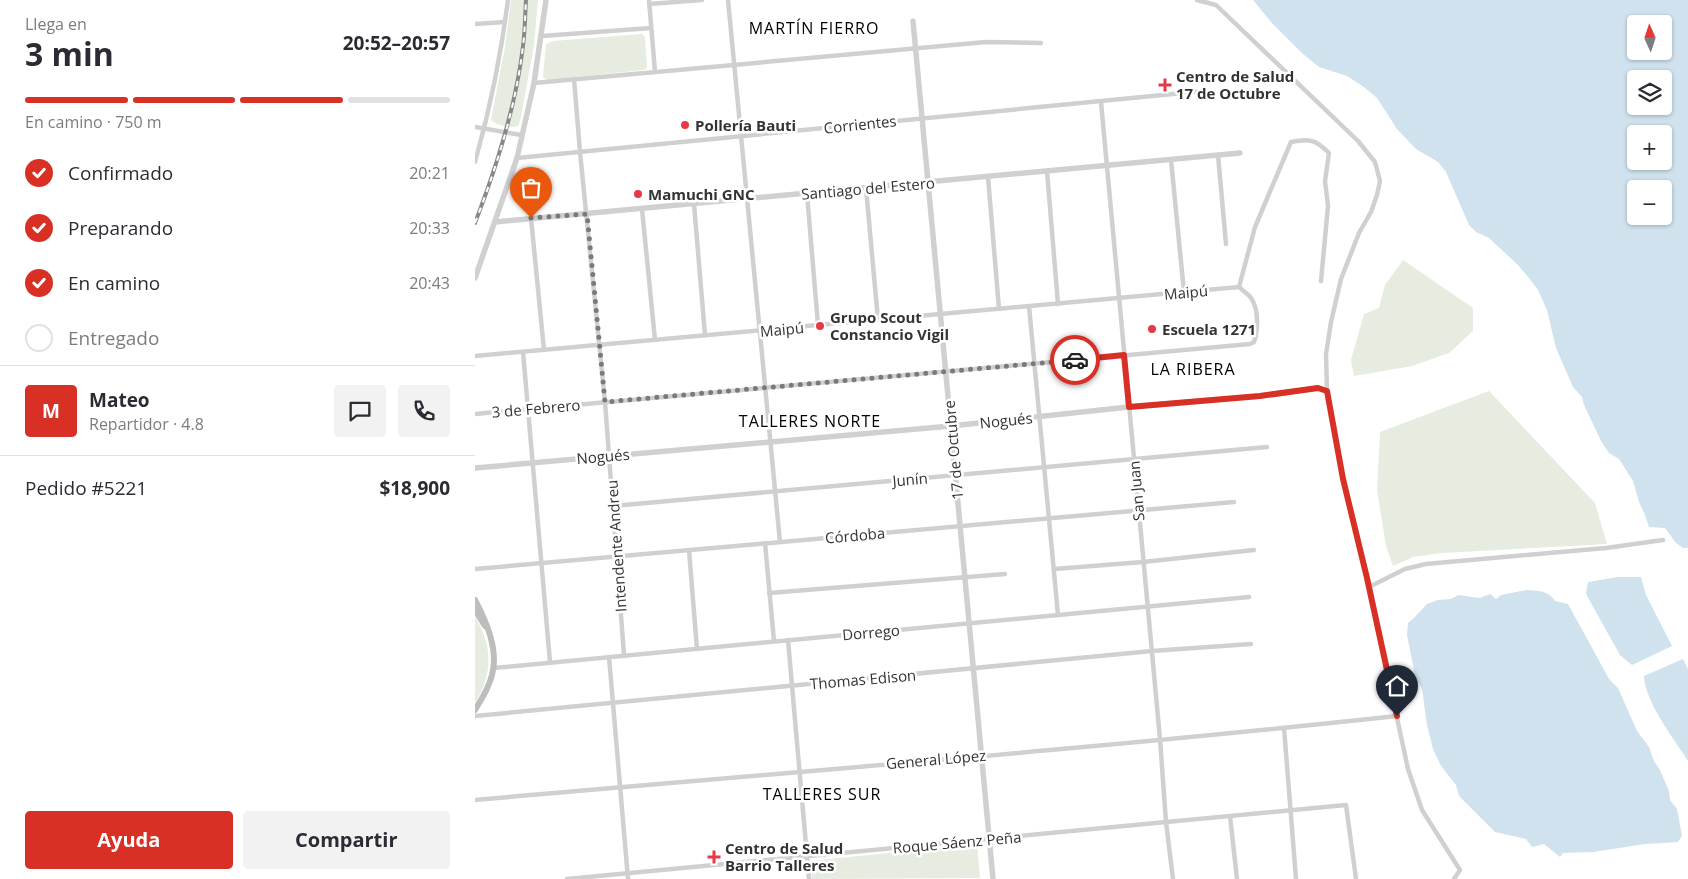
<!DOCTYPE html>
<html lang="es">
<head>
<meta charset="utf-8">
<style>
  :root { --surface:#fff; --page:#f2f2f3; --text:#2b2b33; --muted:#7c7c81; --line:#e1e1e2; --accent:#d93025 }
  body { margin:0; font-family:"Open Sans",sans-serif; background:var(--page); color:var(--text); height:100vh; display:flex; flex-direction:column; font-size:19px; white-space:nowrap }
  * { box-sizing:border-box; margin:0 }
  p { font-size:16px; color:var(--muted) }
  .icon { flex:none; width:28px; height:28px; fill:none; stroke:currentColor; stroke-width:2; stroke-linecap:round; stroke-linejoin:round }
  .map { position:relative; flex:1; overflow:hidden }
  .sheet { display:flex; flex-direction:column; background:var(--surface); width:475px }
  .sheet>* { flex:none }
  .needle { width:32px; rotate:357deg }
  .fabs { position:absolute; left:1152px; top:15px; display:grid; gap:10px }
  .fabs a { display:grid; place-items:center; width:45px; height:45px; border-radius:5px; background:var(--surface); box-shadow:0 1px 4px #0004; font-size:25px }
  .pin { position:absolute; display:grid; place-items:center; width:42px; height:42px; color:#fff; margin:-51px -21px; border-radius:50% 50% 50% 0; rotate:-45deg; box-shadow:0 0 5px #0007 }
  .pin .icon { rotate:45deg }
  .courier { position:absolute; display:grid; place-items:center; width:50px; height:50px; margin:-25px; border:4px solid #d93025; border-radius:50%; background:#fff; color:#222; box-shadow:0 1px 6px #0007 }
  .summary em { font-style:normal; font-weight:700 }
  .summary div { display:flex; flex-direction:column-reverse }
  .summary { display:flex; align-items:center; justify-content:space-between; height:85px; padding:0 25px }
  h1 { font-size:32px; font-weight:700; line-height:38px }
  .bar { display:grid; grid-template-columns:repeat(4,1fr); gap:8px 5px; align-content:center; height:60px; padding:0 25px }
  .bar i { height:6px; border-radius:4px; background:var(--line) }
  .bar .current { background:var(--accent) }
  .bar p { grid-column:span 4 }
  .line { display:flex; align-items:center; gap:12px; padding:0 25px; border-top:1px solid var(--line) }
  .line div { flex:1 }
  .round { display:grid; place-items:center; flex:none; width:52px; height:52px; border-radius:5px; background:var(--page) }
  ol { padding:0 25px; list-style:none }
  li { display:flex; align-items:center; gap:15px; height:55px }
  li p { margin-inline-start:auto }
  li .icon { padding:5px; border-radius:50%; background:var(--accent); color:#fff; stroke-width:4 }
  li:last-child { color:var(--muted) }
  li i { width:28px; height:28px; border:2px solid var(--line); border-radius:50% }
  .action { display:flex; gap:10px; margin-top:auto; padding:10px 25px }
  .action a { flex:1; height:58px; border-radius:5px; background:var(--accent); color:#fff; font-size:20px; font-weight:700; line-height:58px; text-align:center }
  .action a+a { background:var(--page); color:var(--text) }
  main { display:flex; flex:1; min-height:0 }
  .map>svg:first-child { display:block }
  .green { fill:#e6ecdf }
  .water { fill:#cfe2ee; fill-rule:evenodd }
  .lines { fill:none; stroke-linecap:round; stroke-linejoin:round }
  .minor { stroke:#d0d0d0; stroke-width:4.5 }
  .tertiary { stroke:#d0d0d0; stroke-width:5.5 }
  .secondary { stroke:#bdbdbd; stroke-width:6 }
  .rail-casing { stroke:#888; stroke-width:4 }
  .rail { stroke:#fff; stroke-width:2; stroke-dasharray:5.5; stroke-linecap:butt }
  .done { stroke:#7a7a7a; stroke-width:5; stroke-dasharray:0 9 }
  .route { stroke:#d93025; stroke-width:6 }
  .poi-dot { fill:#e63946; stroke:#fff; stroke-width:2 }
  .labels { text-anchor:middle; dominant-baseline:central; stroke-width:5; stroke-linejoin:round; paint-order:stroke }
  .poi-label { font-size:15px; font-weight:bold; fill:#333; stroke:#fff; text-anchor:start }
  .street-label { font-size:15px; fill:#333; stroke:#fff }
  .neighbourhood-label { font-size:16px; letter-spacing:1px; fill:#000; stroke:#fff }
</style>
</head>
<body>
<main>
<section class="sheet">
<div class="summary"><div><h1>3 min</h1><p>Llega en</p></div><em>20:52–20:57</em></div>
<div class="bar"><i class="current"></i><i class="current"></i><i class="current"></i><i></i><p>En camino · 750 m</p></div>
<ol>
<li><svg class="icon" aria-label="check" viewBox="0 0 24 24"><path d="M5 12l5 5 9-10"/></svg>Confirmado<p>20:21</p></li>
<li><svg class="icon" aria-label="check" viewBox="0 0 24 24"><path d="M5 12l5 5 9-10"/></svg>Preparando<p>20:33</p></li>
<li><svg class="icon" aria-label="check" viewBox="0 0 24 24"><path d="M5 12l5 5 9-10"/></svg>En camino<p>20:43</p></li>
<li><i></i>Entregado</li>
</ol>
<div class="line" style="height:90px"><b class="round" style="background:var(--accent);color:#fff">M</b><div><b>Mateo</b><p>Repartidor · 4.8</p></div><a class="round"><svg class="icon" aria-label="chat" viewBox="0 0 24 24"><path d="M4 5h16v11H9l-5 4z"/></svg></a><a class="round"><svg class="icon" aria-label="phone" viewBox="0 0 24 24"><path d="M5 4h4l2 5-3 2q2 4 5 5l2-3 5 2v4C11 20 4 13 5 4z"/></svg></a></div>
<div class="line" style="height:65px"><div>Pedido #5221</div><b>$18,900</b></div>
<div class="action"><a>Ayuda</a><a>Compartir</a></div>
</section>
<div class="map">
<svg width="1213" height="879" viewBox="0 0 1213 879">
  <rect width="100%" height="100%" fill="#fff"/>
  <!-- green -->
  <g class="green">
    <path d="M36,0H63L59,45L46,117L43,126C35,129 22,125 16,120L30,47Z"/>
    <path d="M167,34L170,37L172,68L168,70L72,80L68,77L71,44L78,41Z"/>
    <path d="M928,260L998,308V331L974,353L937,366L879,376L876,360L889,314L904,308L910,285Z"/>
    <path d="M1014,391L1120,503L1132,544L967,553L938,557L918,566L911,546L902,490L905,432Z"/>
    <path d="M0,617C18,647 18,673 0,703Z"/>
    <path d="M502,844L505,878L337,879L335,861Z"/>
  </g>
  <!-- water -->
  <g class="water">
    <path d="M778,0H1213V548H1208L1201,543L1190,528L1174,527L1170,515L1164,502L1158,481L1144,459L1134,453L1126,441L1109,405L1107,397L1098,387L1081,348L1072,310L1063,290L1054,278L1043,265L1014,238L1001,232L994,225L971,172L963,162L941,149L922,129L902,98L889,87L872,76L844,67L828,54L796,22ZM1161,24H1189V51H1161ZM1161,79H1189V106H1161ZM1161,134H1189V161H1161ZM1161,189H1189V216H1161Z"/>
    <path d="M1143,577H1166L1171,595L1197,646L1157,665L1145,655L1111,594L1113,582Z"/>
    <path d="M1051,590C1063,591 1073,590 1080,601L1093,604L1134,679L1143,688L1162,731L1174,747L1179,761L1185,770L1194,791L1195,800L1202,809L1207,836L1203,842L1170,844L1118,852L1088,853L1085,857L1069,844L1057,847L1051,839L1020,832L984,796L981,785L966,766L958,749L952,725L947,689L940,675L932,635L933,623L940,617L952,604L963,600L976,599L983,595L1005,598L1015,594L1021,599L1026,595Z"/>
    <path d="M1208,659L1213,669V761C1199,739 1170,702 1169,676Z"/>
  </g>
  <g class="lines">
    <!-- minor -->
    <g class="minor">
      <path d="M174,0L180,72"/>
      <path d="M253,0L305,542"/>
      <path d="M722,0L741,5L883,141L900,162L905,181L902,195L896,212L884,233L866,279L856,322L851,354L852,391L868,479L892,578L933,769L947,810L985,870L979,879"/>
      <path d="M174,4L227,0"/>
      <path d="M0,24L30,22"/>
      <path d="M67,36L176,28"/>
      <path d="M99,79L105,152L130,402L149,655"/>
      <path d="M59,83L511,42L566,43"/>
      <path d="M626,102L685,739L691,822L698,879"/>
      <path d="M0,127L46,135"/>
      <path d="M743,155L751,244"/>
      <path d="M42,158L729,91"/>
      <path d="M696,160L709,292"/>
      <path d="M0,162C15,109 26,55 33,0"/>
      <path d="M572,171L583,304"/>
      <path d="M513,177L524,309"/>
      <path d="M391,188L403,320"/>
      <path d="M332,194L343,325"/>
      <path d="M219,204L230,335"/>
      <path d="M167,209L180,340"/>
      <path d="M56,218L69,350"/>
      <path d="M764,287L780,227L816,142C835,138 841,140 854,153L850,181L853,206L846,281"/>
      <path d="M554,306L583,615"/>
      <path d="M48,352L75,662"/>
      <path d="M0,356L764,287"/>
      <path d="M0,414L775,344L779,342C783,330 784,309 776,298C773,294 768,291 764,287"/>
      <path d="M138,506L792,447"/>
      <path d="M290,543L299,641"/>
      <path d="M214,550L222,649"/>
      <path d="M0,569L759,502"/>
      <path d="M579,569L668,562L779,550"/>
      <path d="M894,587L930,569L951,564L1131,548L1188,540"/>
      <path d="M294,593L530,574"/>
      <path d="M313,640L334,879"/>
      <path d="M134,657L153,879"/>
      <path d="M19,668L774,597"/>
      <path d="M0,716L677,651L776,644"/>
      <path d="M809,728L821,879"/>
      <path d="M0,800C307,773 615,749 922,716"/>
      <path d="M755,816L762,879"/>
      <path d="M92,879L871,805L881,879"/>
    </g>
    <!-- tertiary -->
    <g class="tertiary">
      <path d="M438,21L518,879"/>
      <path d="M20,222L765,153"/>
      <path d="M0,278L42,158L59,83L71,0"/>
      <path d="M0,468L476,426L654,407L785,396L843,388L852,391"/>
    </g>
    <!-- secondary -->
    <g class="secondary">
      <path d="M0,600C11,621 24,650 17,675C14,687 7,699 0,710"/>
      <path d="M0,610L10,626"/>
    </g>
    <!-- rail casing -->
    <g class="rail-casing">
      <path id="rail" d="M0,223C22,166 41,106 48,46C50,31 50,15 51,0"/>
    </g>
    <!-- rail -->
    <use href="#rail" class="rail"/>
  </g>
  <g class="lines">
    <!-- done -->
    <path class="done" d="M56,218L112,214L130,402L600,360"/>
    <!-- route -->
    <path class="route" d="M600,360L649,355L654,407L785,396L843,388L852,391L868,479L892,578L922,716"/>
  </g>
  <!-- markers -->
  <g class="poi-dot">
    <path d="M687.5 77.5h5v5h5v5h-5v5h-5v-5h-5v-5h5z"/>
    <circle cx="210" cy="125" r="5"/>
    <circle cx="163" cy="194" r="5"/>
    <circle cx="345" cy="326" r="5"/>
    <circle cx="677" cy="329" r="5"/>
    <path d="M236.5 849.5h5v5h5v5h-5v5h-5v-5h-5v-5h5z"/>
  </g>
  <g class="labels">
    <!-- poi labels -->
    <g class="poi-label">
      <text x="701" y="76">Centro de Salud<tspan x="701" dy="17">17 de Octubre</tspan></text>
      <text x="220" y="125">Pollería Bauti</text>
      <text x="173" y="194">Mamuchi GNC</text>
      <text x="355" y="317">Grupo Scout<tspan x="355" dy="17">Constancio Vigil</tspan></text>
      <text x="687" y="329">Escuela 1271</text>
      <text x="250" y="848">Centro de Salud<tspan x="250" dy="17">Barrio Talleres</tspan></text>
    </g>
    <!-- street labels -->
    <g class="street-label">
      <text transform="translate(385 124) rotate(-6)">Corrientes</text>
      <text transform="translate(393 188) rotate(-5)">Santiago del Estero</text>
      <text transform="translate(711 292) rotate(-5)">Maipú</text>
      <text transform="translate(307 329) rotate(-5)">Maipú</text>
      <text transform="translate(61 408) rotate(-5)">3 de Febrero</text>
      <text transform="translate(531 420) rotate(-6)">Nogués</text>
      <text transform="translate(478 450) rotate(-95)">17 de Octubre</text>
      <text transform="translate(128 456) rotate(-5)">Nogués</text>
      <text transform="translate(435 479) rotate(-5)">Junín</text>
      <text transform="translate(661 491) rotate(-95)">San Juan</text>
      <text transform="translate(380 535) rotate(-5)">Córdoba</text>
      <text transform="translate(141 546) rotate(-94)">Intendente Andreu</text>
      <text transform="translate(396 632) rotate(-5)">Dorrego</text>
      <text transform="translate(388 679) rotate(-5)">Thomas Edison</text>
      <text transform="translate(461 759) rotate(-5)">General López</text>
      <text transform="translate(482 842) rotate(-5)">Roque Sáenz Peña</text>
    </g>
    <!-- neighbourhood labels -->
    <g class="neighbourhood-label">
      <text x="339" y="28">MARTÍN FIERRO</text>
      <text x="718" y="369">LA RIBERA</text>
      <text x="335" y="421">TALLERES NORTE</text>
      <text x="347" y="794">TALLERES SUR</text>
    </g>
  </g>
</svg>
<div class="fabs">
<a><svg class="needle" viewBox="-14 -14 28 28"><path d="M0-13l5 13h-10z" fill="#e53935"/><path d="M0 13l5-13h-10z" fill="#7c7c81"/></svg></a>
<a><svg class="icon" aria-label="layers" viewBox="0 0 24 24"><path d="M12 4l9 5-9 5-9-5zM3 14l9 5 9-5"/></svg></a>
<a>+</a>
<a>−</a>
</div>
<div class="pin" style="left:56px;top:218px;background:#ea580c"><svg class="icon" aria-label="bag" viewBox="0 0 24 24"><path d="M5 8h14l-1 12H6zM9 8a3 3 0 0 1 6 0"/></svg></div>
<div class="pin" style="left:922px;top:716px;background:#1f2937"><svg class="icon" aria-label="home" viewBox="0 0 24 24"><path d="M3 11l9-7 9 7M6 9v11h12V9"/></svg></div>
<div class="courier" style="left:600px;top:360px"><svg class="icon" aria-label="car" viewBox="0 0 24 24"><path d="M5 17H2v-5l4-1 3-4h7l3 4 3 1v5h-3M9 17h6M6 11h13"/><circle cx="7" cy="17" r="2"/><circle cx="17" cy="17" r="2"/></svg></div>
</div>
</main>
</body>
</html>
